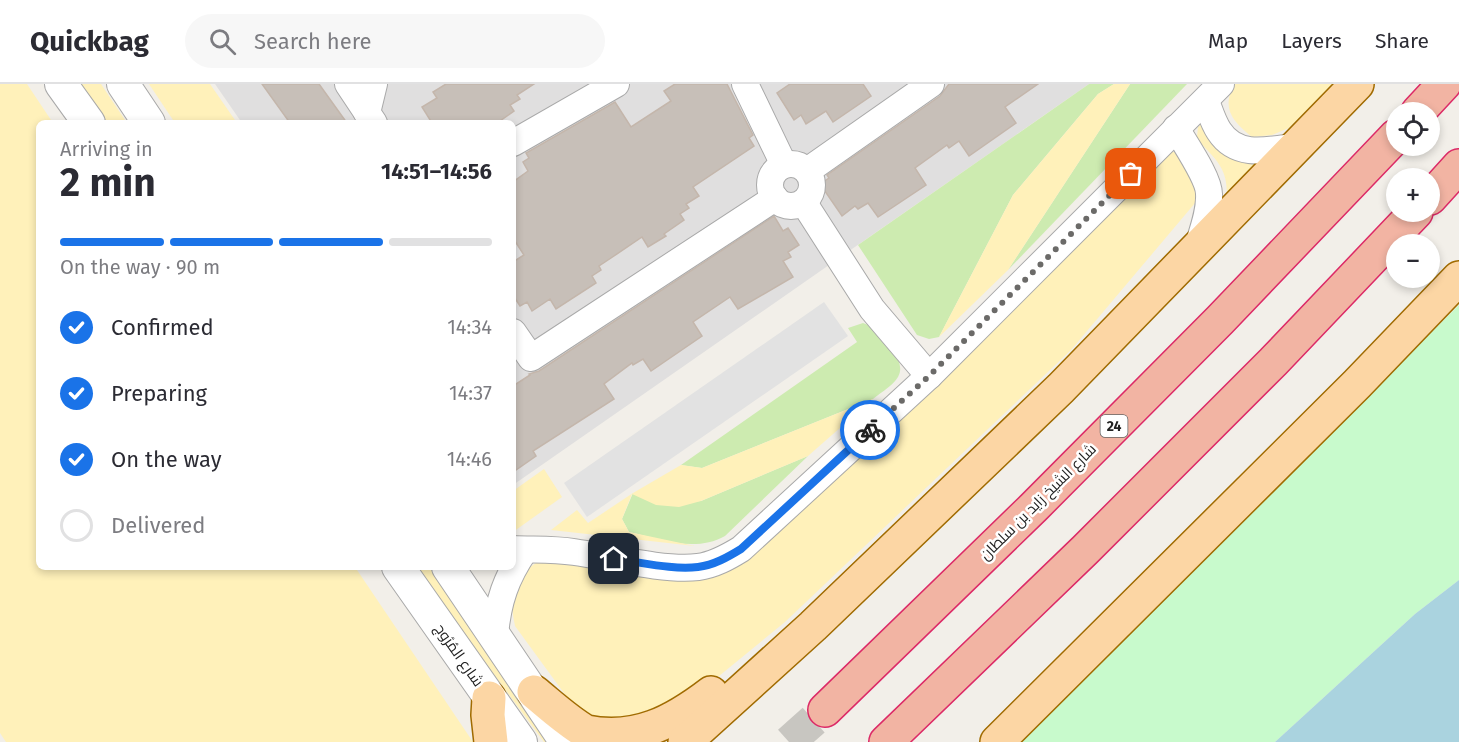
<!DOCTYPE html>
<html lang="en">
<head>
<meta charset="utf-8">
<style>
  :root { --surface:#fff; --page:#f7f7f7; --text:#2b2b33; --muted:#7c7c81; --line:#e1e1e2; --accent:#1a73e8 }
  body { margin:0; font-family:"Fira Sans",Cairo,sans-serif; background:var(--page); color:var(--text); height:100vh; display:flex; flex-direction:column; font-size:22px; white-space:nowrap }
  * { box-sizing:border-box; margin:0 }
  p { font-size:20px; color:var(--muted) }
  .icon { flex:none; width:33px; height:33px; fill:none; stroke:currentColor; stroke-width:2; stroke-linecap:round; stroke-linejoin:round }
  .map { position:relative; flex:1; overflow:hidden }
  .drawer { position:absolute; left:36px; top:36px; width:480px; height:450px; display:flex; flex-direction:column; background:var(--surface); border-radius:9px; box-shadow:0 3px 9px #0003 }
  .drawer>* { flex:none }
  .fabs { position:absolute; left:1386px; top:18px; display:grid; gap:12px }
  .fabs a { display:grid; place-items:center; width:54px; height:54px; border-radius:50%; background:var(--surface); box-shadow:0 3px 9px #0003; font-size:30px }
  .pin { position:absolute; display:grid; place-items:center; width:51px; height:51px; color:#fff; margin:-26px; border-radius:12px; box-shadow:0 3px 9px #0006 }
  .courier { position:absolute; display:grid; place-items:center; width:60px; height:60px; margin:-30px; border:4px solid #1a73e8; border-radius:50%; background:#fff; color:#222; box-shadow:0 2px 8px #0007 }
  .headline em { font-style:normal; font-weight:700 }
  .headline div { display:flex; flex-direction:column-reverse }
  .headline { display:flex; align-items:center; justify-content:space-between; height:102px; padding:0 24px }
  h1 { font-size:39px; font-weight:700; line-height:45px }
  .bar { display:grid; grid-template-columns:repeat(4,1fr); gap:9px 6px; align-content:center; height:72px; padding:0 24px }
  .bar i { height:8px; border-radius:4px; background:var(--line) }
  .bar .active { background:var(--accent) }
  .bar p { grid-column:span 4 }
  ol { padding:0 24px; list-style:none }
  li { display:flex; align-items:center; gap:18px; height:66px }
  li p { margin-inline-start:auto }
  li .icon { padding:6px; border-radius:50%; background:var(--accent); color:#fff; stroke-width:4 }
  li:last-child { color:var(--muted) }
  li i { width:33px; height:33px; border:3px solid var(--line); border-radius:50% }
  header { display:flex; align-items:center; gap:36px; box-sizing:border-box; height:84px; padding:0 30px; background:var(--surface); border-bottom:2px solid var(--line) }
  header strong { font-size:28px }
  nav { display:flex; gap:33px; margin-inline-start:auto; font-size:21px }
  .search { width:420px; height:54px; background:var(--page); display:flex; align-items:center; gap:15px; box-sizing:border-box; padding:0 21px; border-radius:33px; color:var(--muted); font-size:22px }
  .map>svg:first-child { display:block }
  .residential { fill:#e0dfdf }
  .grass { fill:#cdebb0 }
  .sand { fill:#fff1ba }
  .park { fill:#c8facc }
  .parking { fill:#e2e2e2 }
  .water { fill:#aad3df }
  .building { fill:#c7bfb8; stroke:#c4b6ab; stroke-width:1.5 }
  .lines { fill:none; stroke-linecap:round; stroke-linejoin:round }
  .trunk-tunnel { stroke:#c8c6c1; stroke-width:33; stroke-dasharray:33 16; stroke-linecap:butt }
  .minor-casing { stroke:#a9a9a9; stroke-width:28 }
  .tertiary-casing { stroke:#a9a9a9; stroke-width:34 }
  .primary-casing { stroke:#a06b00; stroke-width:36 }
  .trunk-casing { stroke:#dc2a67; stroke-width:36 }
  .minor { stroke:#fff; stroke-width:26 }
  .tertiary { stroke:#fff; stroke-width:32 }
  .primary { stroke:#fcd6a4; stroke-width:33 }
  .trunk { stroke:#f2b4a3; stroke-width:33 }
  .done { stroke:#6b6a68; stroke-width:6; stroke-dasharray:0 10.8 }
  .route { stroke:#1a73e8; stroke-width:8 }
  .labels { text-anchor:middle; dominant-baseline:central; stroke-width:5; stroke-linejoin:round; paint-order:stroke }
  .shield { fill:#fff; stroke:#646464; stroke-width:1.5 }
  .shield-label { font-size:14px; font-weight:bold; fill:#222 }
  .street-label { font-size:15px; fill:#222; stroke:#fff }
</style>
</head>
<body>
<header>
<strong>Quickbag</strong>
<div class="search"><svg class="icon" aria-label="search" viewBox="0 0 24 24"><circle cx="10" cy="10" r="6"/><path d="M15 15l6 6"/></svg>Search here</div>
<nav><a>Map</a><a>Layers</a><a>Share</a></nav>
</header>
<div class="map">
<svg width="1459" height="658" viewBox="0 0 1459 658">
  <rect width="100%" height="100%" fill="#f2efe9"/>
  <!-- residential -->
  <path class="residential" d="M215,0H1089L513,401V39H242Z"/>
  <!-- grass -->
  <g class="grass">
    <path d="M1089,0H1114L1098,10L1013,111L939,253L929,255L917,251L858,161Z"/>
    <path d="M1130,0H1187L1008,186Z"/>
    <path d="M863,239C876,243 880,250 888,260C911,289 899,296 873,315L702,384L681,381L857,258L848,244Z"/>
    <path d="M808,372L725,452C695,469 660,455 629,448L622,435L633,409L656,420L701,417Z"/>
  </g>
  <!-- sand -->
  <g class="sand">
    <path d="M0,0H27L53,39H39V483H355L473,658H6L0,649Z"/>
    <path d="M78,0H101L127,39H105Z"/>
    <path d="M149,0H210L237,39H175Z"/>
    <path d="M1114,0H1130L1008,186L939,253L1013,111L1098,10Z"/>
    <path d="M1234,0H1333L1289,44L1272,51L1252,53C1233,38 1221,25 1234,0Z"/>
    <path d="M1202,40L1268,75L1227,118C1227,95 1226,86 1209,68C1205,64 1200,59 1197,53L1198,43Z"/>
    <path d="M1163,68H1175L1185,71L1201,112L1071,266L785,538L675,628L618,648L577,627L515,542C507,504 515,492 546,472L707,485Z"/>
    <path d="M873,315L808,372L701,417L679,423L656,421L632,410L622,435L629,448L695,462L551,446L577,426L588,439L633,409L681,381L702,384Z"/>
    <path d="M544,385L562,413L513,448V407Z"/>
    <path d="M414,483H431L548,658H544Z"/>
  </g>
  <!-- park -->
  <path class="park" d="M1459,221V496L1415,530L1275,658H1018Z"/>
  <!-- parking -->
  <path class="parking" d="M824,218L848,252L587,433L564,399Z"/>
  <!-- water -->
  <path class="water" d="M1459,496V658H1275L1415,530Z"/>
  <!-- building -->
  <g class="building">
    <path d="M262,0H319L347,39H290Z"/>
    <path d="M446,0H534L517,11L520,15L510,21L514,27L497,39H432L422,23L437,14L433,8Z"/>
    <path d="M675,0H727L753,51L749,54L754,62L693,103L699,112L686,120L689,124L680,130L684,136L664,150L666,152L648,163L642,153L611,174L599,182L601,186L592,192L596,199L556,225L550,215L532,227L527,218L520,222L513,211V178L524,171L513,154V98L528,87L523,78L529,74L526,69L615,18L631,43L671,17L664,7Z"/>
    <path d="M790,0H863L871,12L833,38L826,27L806,40L801,31L794,36L777,9Z"/>
    <path d="M949,0H1038L1005,23L1016,39L969,72L959,57L949,64L947,61L915,84L926,101L878,133L868,119L858,125L855,122L842,132L820,100L829,94L827,91L940,12Z"/>
    <path d="M774,132L783,147L788,144L799,161L788,168L791,173L783,177L793,193L738,225L730,213L693,238L702,252L651,287L643,275L633,281L632,279L604,300L614,315L533,367L536,372L513,388V302L530,291L529,290L539,287Z"/>
  </g>
  <g class="lines">
    <!-- trunk-tunnel -->
    <path class="trunk-tunnel" d="M789,658L825,626"/>
    <!-- minor casing -->
    <g class="minor-casing">
      <g id="minor">
        <path d="M348,0L374,39"/>
        <path d="M745,0L784,81"/>
        <path d="M1206,17C1210,27 1213,38 1219,47C1237,75 1269,66 1297,62"/>
        <path d="M367,29L374,0"/>
        <path d="M1176,44C1185,60 1209,94 1209,110C1210,128 1202,148 1197,165"/>
        <path d="M513,59L616,0"/>
        <circle cx="791" cy="101" r="21"/>
        <path d="M807,87L931,0"/>
        <path d="M804,119L872,225L929,292"/>
        <path d="M513,248L531,274L775,114"/>
        <path d="M513,465C533,466 553,465 574,468C609,473 664,487 698,483C714,481 728,473 741,465L929,292L1221,0"/>
        <path d="M495,551C498,517 506,494 525,466"/>
      </g>
    </g>
    <!-- tertiary casing -->
    <g class="tertiary-casing">
      <g id="tertiary">
        <path d="M61,0L89,39"/>
        <path d="M123,0L149,39"/>
        <path d="M398,483L521,658"/>
        <path d="M448,483L566,658"/>
      </g>
    </g>
    <!-- primary casing -->
    <g class="primary-casing">
      <g id="primary">
        <path d="M534,608C550,621 567,637 586,648C636,658 673,638 711,609"/>
        <path d="M489,614L488,631L491,658"/>
        <path d="M685,658L813,542L1061,304L1357,0"/>
        <path d="M997,658L1357,300L1459,194"/>
      </g>
    </g>
    <!-- trunk casing -->
    <g class="trunk-casing">
      <g id="trunk">
        <path d="M1418,28L1444,0"/>
        <path d="M1430,114L1459,82"/>
        <path d="M825,626L1034,423L1220,236L1396,52"/>
        <path d="M886,658L1085,466L1273,278L1416,128"/>
      </g>
    </g>
    <!-- minor -->
    <use href="#minor" class="minor"/>
    <!-- tertiary -->
    <use href="#tertiary" class="tertiary"/>
    <!-- primary -->
    <use href="#primary" class="primary"/>
    <!-- trunk -->
    <use href="#trunk" class="trunk"/>
  </g>
  <g class="lines">
    <!-- done -->
    <path class="done" d="M870,346L929,292L1131,90"/>
    <!-- route -->
    <path class="route" d="M614,475C641,478 671,486 698,483C714,481 728,473 741,465L870,346"/>
  </g>
  <g class="labels">
    <!-- shield labels -->
    <rect class="shield" x="1100.5" y="331" width="27" height="22" rx="4.5"/>
    <g class="shield-label">
      <text x="1114" y="342">24</text>
    </g>
    <!-- street labels -->
    <g class="street-label">
      <text transform="translate(1038 418) rotate(-45)">شارع الشيخ زايد بن سلطان</text>
      <text transform="translate(459 571) rotate(55)">شارع المُرُوج</text>
    </g>
  </g>
</svg>
<div class="fabs">
<a><svg class="icon" aria-label="locate" viewBox="0 0 24 24"><circle cx="12" cy="12" r="6"/><path d="M12 2v4M12 18v4M2 12h4M18 12h4"/></svg></a>
<a>+</a>
<a>−</a>
</div>
<div class="pin" style="left:1131px;top:90px;background:#ea580c"><svg class="icon" aria-label="bag" viewBox="0 0 24 24"><path d="M5 8h14l-1 12H6zM9 8a3 3 0 0 1 6 0"/></svg></div>
<div class="pin" style="left:614px;top:475px;background:#1f2937"><svg class="icon" aria-label="home" viewBox="0 0 24 24"><path d="M3 11l9-7 9 7M6 9v11h12V9"/></svg></div>
<div class="courier" style="left:870px;top:346px"><svg class="icon" aria-label="bike" viewBox="0 0 24 24"><circle cx="6" cy="16" r="4"/><circle cx="18" cy="16" r="4"/><path d="M6 16l4-8h5l3 8M10 8l3 8H6M13 5h3"/></svg></div>
<section class="drawer">
<div class="headline"><div><h1>2 min</h1><p>Arriving in</p></div><em>14:51–14:56</em></div>
<div class="bar"><i class="active"></i><i class="active"></i><i class="active"></i><i></i><p>On the way · 90 m</p></div>
<ol>
<li><svg class="icon" aria-label="check" viewBox="0 0 24 24"><path d="M5 12l5 5 9-10"/></svg>Confirmed<p>14:34</p></li>
<li><svg class="icon" aria-label="check" viewBox="0 0 24 24"><path d="M5 12l5 5 9-10"/></svg>Preparing<p>14:37</p></li>
<li><svg class="icon" aria-label="check" viewBox="0 0 24 24"><path d="M5 12l5 5 9-10"/></svg>On the way<p>14:46</p></li>
<li><i></i>Delivered</li>
</ol>
</section>
</div>
</body>
</html>
